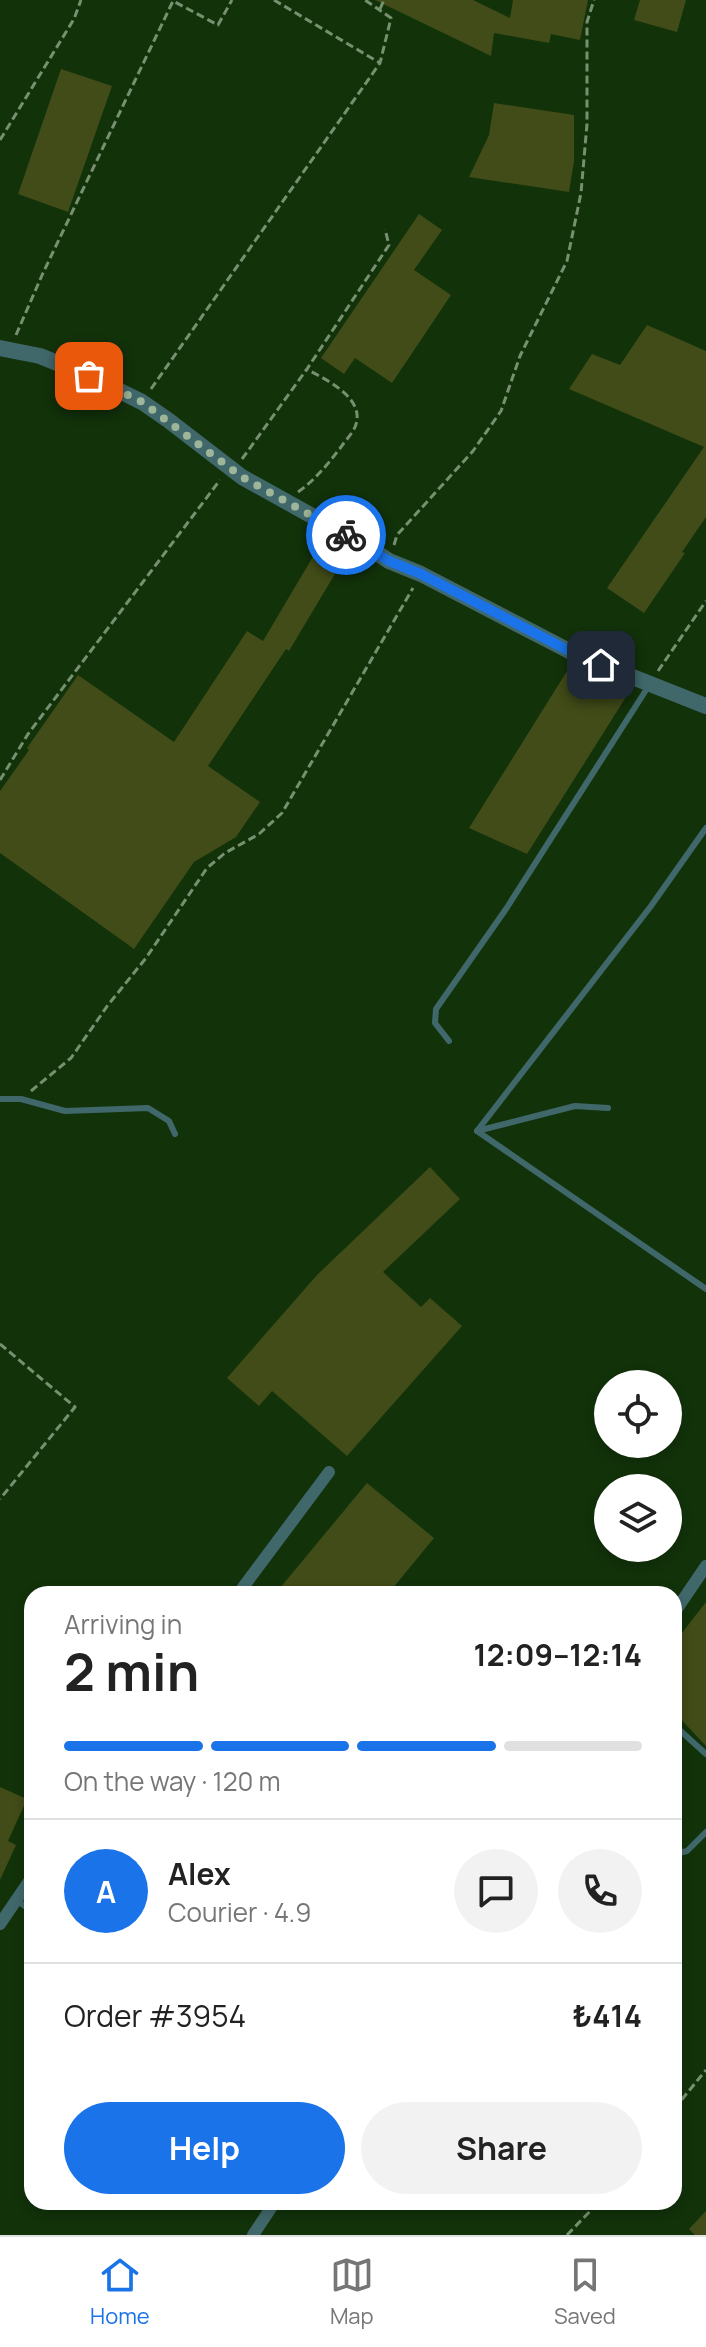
<!DOCTYPE html>
<html lang="en">
<head>
<meta charset="utf-8">
<style>
  :root { --surface:#fff; --page:#f2f2f2; --text:#222; --muted:#767676; --line:#e0e0e0; --accent:#1a73e8 }
  body { margin:0; font-family:Manrope,sans-serif; background:var(--page); color:var(--text); height:100vh; display:flex; flex-direction:column; font-size:30px; white-space:nowrap }
  * { box-sizing:border-box; margin:0 }
  p { font-size:26px; color:var(--muted) }
  .icon { flex:none; width:44px; height:44px; fill:none; stroke:currentColor; stroke-width:2; stroke-linecap:round; stroke-linejoin:round }
  .map { position:relative; flex:1; overflow:hidden }
  .drawer { position:absolute; left:24px; top:1586px; width:658px; height:624px; display:flex; flex-direction:column; background:var(--surface); border-radius:24px; box-shadow:0 4px 12px #0003 }
  .drawer>* { flex:none }
  .fabs { position:absolute; left:594px; top:1370px; display:grid; gap:16px }
  .fabs a { display:grid; place-items:center; width:88px; height:88px; border-radius:50%; background:var(--surface); box-shadow:0 4px 12px #0003; font-size:40px }
  .pin { position:absolute; display:grid; place-items:center; width:68px; height:68px; color:#fff; margin:-34px; border-radius:16px; box-shadow:0 4px 12px #0006 }
  .courier { position:absolute; display:grid; place-items:center; width:80px; height:80px; margin:-40px; border:6px solid #1a73e8; border-radius:50%; background:#fff; color:#222; box-shadow:0 2px 10px #0007 }
  .head em { font-style:normal; font-weight:700 }
  .head div { display:flex; flex-direction:column-reverse }
  .head { display:flex; align-items:center; justify-content:space-between; height:136px; padding:0 40px }
  h1 { font-size:52px; font-weight:700; line-height:60px }
  .bar { display:grid; grid-template-columns:repeat(4,1fr); gap:12px 8px; align-content:center; height:96px; padding:0 40px }
  .bar i { height:10px; border-radius:6px; background:var(--line) }
  .bar .active { background:var(--accent) }
  .bar p { grid-column:span 4 }
  .line { display:flex; align-items:center; gap:20px; padding:0 40px; border-top:2px solid var(--line) }
  .line div { flex:1 }
  .round { display:grid; place-items:center; flex:none; width:84px; height:84px; border-radius:42px; background:var(--page) }
  .cta { display:flex; gap:16px; margin-top:auto; padding:16px 40px }
  .cta a { flex:1; height:92px; border-radius:48px; background:var(--accent); color:#fff; font-size:32px; font-weight:700; line-height:92px; text-align:center }
  .cta a+a { background:var(--page); color:var(--text) }
  .tab-bar { display:flex; justify-content:space-around; align-items:center; height:112px; border-top:2px solid var(--line); background:var(--surface); font-size:22px; color:var(--muted) }
  .tab-bar a { display:grid; justify-items:center; gap:4px }
  .tab-bar .active { color:var(--accent) }
  .map>svg:first-child { display:block }
  .building { fill:#414c18 }
  .lines { fill:none; stroke-linecap:round; stroke-linejoin:round }
  .path { stroke:#769070; stroke-width:3; stroke-dasharray:8 4; stroke-linecap:butt }
  .service { stroke:#40686b; stroke-width:6 }
  .minor { stroke:#40686b; stroke-width:12 }
  .tertiary { stroke:#40686b; stroke-width:16 }
  .done { stroke:#9db598; stroke-width:8; stroke-dasharray:0 14.4 }
  .route { stroke:#1a73e8; stroke-width:10 }
</style>
</head>
<body>
<div class="map">
<svg width="706" height="2235" viewBox="0 0 706 2235">
  <rect width="100%" height="100%" fill="#12320a"/>
  <!-- building -->
  <g class="building">
    <path d="M375,0H473L510,18L513,0H588L580,40L551,34L549,43L494,33L491,56Z"/>
    <path d="M640,0H686L677,32L634,20Z"/>
    <path d="M61,69L112,86L68,212L18,194Z"/>
    <path d="M494,103L574,115V161L569,192L469,177L489,135Z"/>
    <path d="M419,214L442,230L414,270L451,295L392,383L355,358L344,374L321,358Z"/>
    <path d="M647,325L706,351V517L682,552L685,553L644,613L607,588L704,447L569,389L592,354L620,365Z"/>
    <path d="M324,538L348,552L289,651L286,649L208,766L260,802L236,837L194,862L134,949L0,853V791L29,750L27,748L78,675L174,742L247,631L263,641Z"/>
    <path d="M567,671L626,697L527,854L469,828Z"/>
    <path d="M430,1167L460,1199L383,1272L421,1307L430,1298L462,1326L347,1456L272,1391L259,1406L227,1378L317,1275Z"/>
    <path d="M367,1483L434,1538L388,1594H275Z"/>
    <path d="M706,1602V1746L674,1712V1643Z"/>
    <path d="M0,1787L27,1799L8,1841L16,1845L0,1880Z"/>
    <path d="M706,2211V2235H695L689,2229Z"/>
  </g>
  <g class="lines">
    <!-- path -->
    <g class="path">
      <path d="M274,0L380,63"/>
      <path d="M380,9L384,0"/>
      <path d="M0,140L74,19L81,0"/>
      <path d="M16,335L43,273L173,1L218,25L232,0"/>
      <path d="M151,389L380,63L391,18L365,0"/>
      <path d="M242,459L307,369L389,245L385,229"/>
      <path d="M298,492C315,480 328,464 341,447C345,441 352,434 355,427C367,399 327,380 308,370"/>
      <path d="M394,545L397,535L473,451L501,411L520,356L567,261L581,193L587,124V22L594,0"/>
      <path d="M658,671L706,601"/>
      <path d="M0,780L28,734L220,480"/>
      <path d="M31,1091L71,1058L108,1005L146,958L207,868L225,853L259,834L282,813L413,588"/>
      <path d="M0,1344L75,1407L0,1499"/>
      <path d="M674,2109L706,2070"/>
      <path d="M567,2235L599,2202"/>
    </g>
    <!-- service -->
    <g class="service">
      <path d="M706,828L651,906L477,1131L706,1289"/>
      <path d="M449,1041L435,1023L436,1009L506,909L648,687"/>
      <path d="M0,1099H21L65,1111L148,1108L169,1121L175,1134"/>
      <path d="M477,1131L575,1106L608,1108"/>
      <path d="M674,1725L706,1754"/>
      <path d="M674,1854L687,1851L706,1832"/>
      <path d="M16,1900L32,1911"/>
    </g>
    <!-- minor -->
    <g class="minor">
      <path d="M238,1594L329,1472"/>
      <path d="M674,1613L706,1566"/>
      <path d="M0,1924L32,1877"/>
      <path d="M253,2235L275,2202"/>
    </g>
    <!-- tertiary -->
    <path class="tertiary" d="M0,348L40,356L89,376L142,402L168,420L242,477L368,547L389,561L421,574L577,655L706,706"/>
  </g>
  <g class="lines">
    <!-- done -->
    <path class="done" d="M89,376L142,402L242,477L346,535"/>
    <!-- route -->
    <path class="route" d="M346,535L389,561L421,574L577,655L601,665"/>
  </g>
</svg>
<div class="fabs">
<a><svg class="icon" aria-label="locate" viewBox="0 0 24 24"><circle cx="12" cy="12" r="6"/><path d="M12 2v4M12 18v4M2 12h4M18 12h4"/></svg></a>
<a><svg class="icon" aria-label="layers" viewBox="0 0 24 24"><path d="M12 4l9 5-9 5-9-5zM3 14l9 5 9-5"/></svg></a>
</div>
<div class="pin" style="left:89px;top:376px;background:#ea580c"><svg class="icon" aria-label="bag" viewBox="0 0 24 24"><path d="M5 8h14l-1 12H6zM9 8a3 3 0 0 1 6 0"/></svg></div>
<div class="pin" style="left:601px;top:665px;background:#1f2937"><svg class="icon" aria-label="home" viewBox="0 0 24 24"><path d="M3 11l9-7 9 7M6 9v11h12V9"/></svg></div>
<div class="courier" style="left:346px;top:535px"><svg class="icon" aria-label="bike" viewBox="0 0 24 24"><circle cx="6" cy="16" r="4"/><circle cx="18" cy="16" r="4"/><path d="M6 16l4-8h5l3 8M10 8l3 8H6M13 5h3"/></svg></div>
<section class="drawer">
<div class="head"><div><h1>2 min</h1><p>Arriving in</p></div><em>12:09–12:14</em></div>
<div class="bar"><i class="active"></i><i class="active"></i><i class="active"></i><i></i><p>On the way · 120 m</p></div>
<div class="line" style="height:144px"><b class="round" style="background:var(--accent);color:#fff">A</b><div><b>Alex</b><p>Courier · 4.9</p></div><a class="round"><svg class="icon" aria-label="chat" viewBox="0 0 24 24"><path d="M4 5h16v11H9l-5 4z"/></svg></a><a class="round"><svg class="icon" aria-label="phone" viewBox="0 0 24 24"><path d="M5 4h4l2 5-3 2q2 4 5 5l2-3 5 2v4C11 20 4 13 5 4z"/></svg></a></div>
<div class="line" style="height:104px"><div>Order #3954</div><b>₺414</b></div>
<div class="cta"><a>Help</a><a>Share</a></div>
</section>
</div>
<nav class="tab-bar">
<a class="active"><svg class="icon" aria-label="home" viewBox="0 0 24 24"><path d="M3 11l9-7 9 7M6 9v11h12V9"/></svg>Home</a>
<a><svg class="icon" aria-label="map" viewBox="0 0 24 24"><path d="M3 6l6-2 6 2 6-2v14l-6 2-6-2-6 2zM9 4v14M15 6v14"/></svg>Map</a>
<a><svg class="icon" aria-label="saved" viewBox="0 0 24 24"><path d="M7 4h10v16l-5-4-5 4z"/></svg>Saved</a>
</nav>
</body>
</html>
